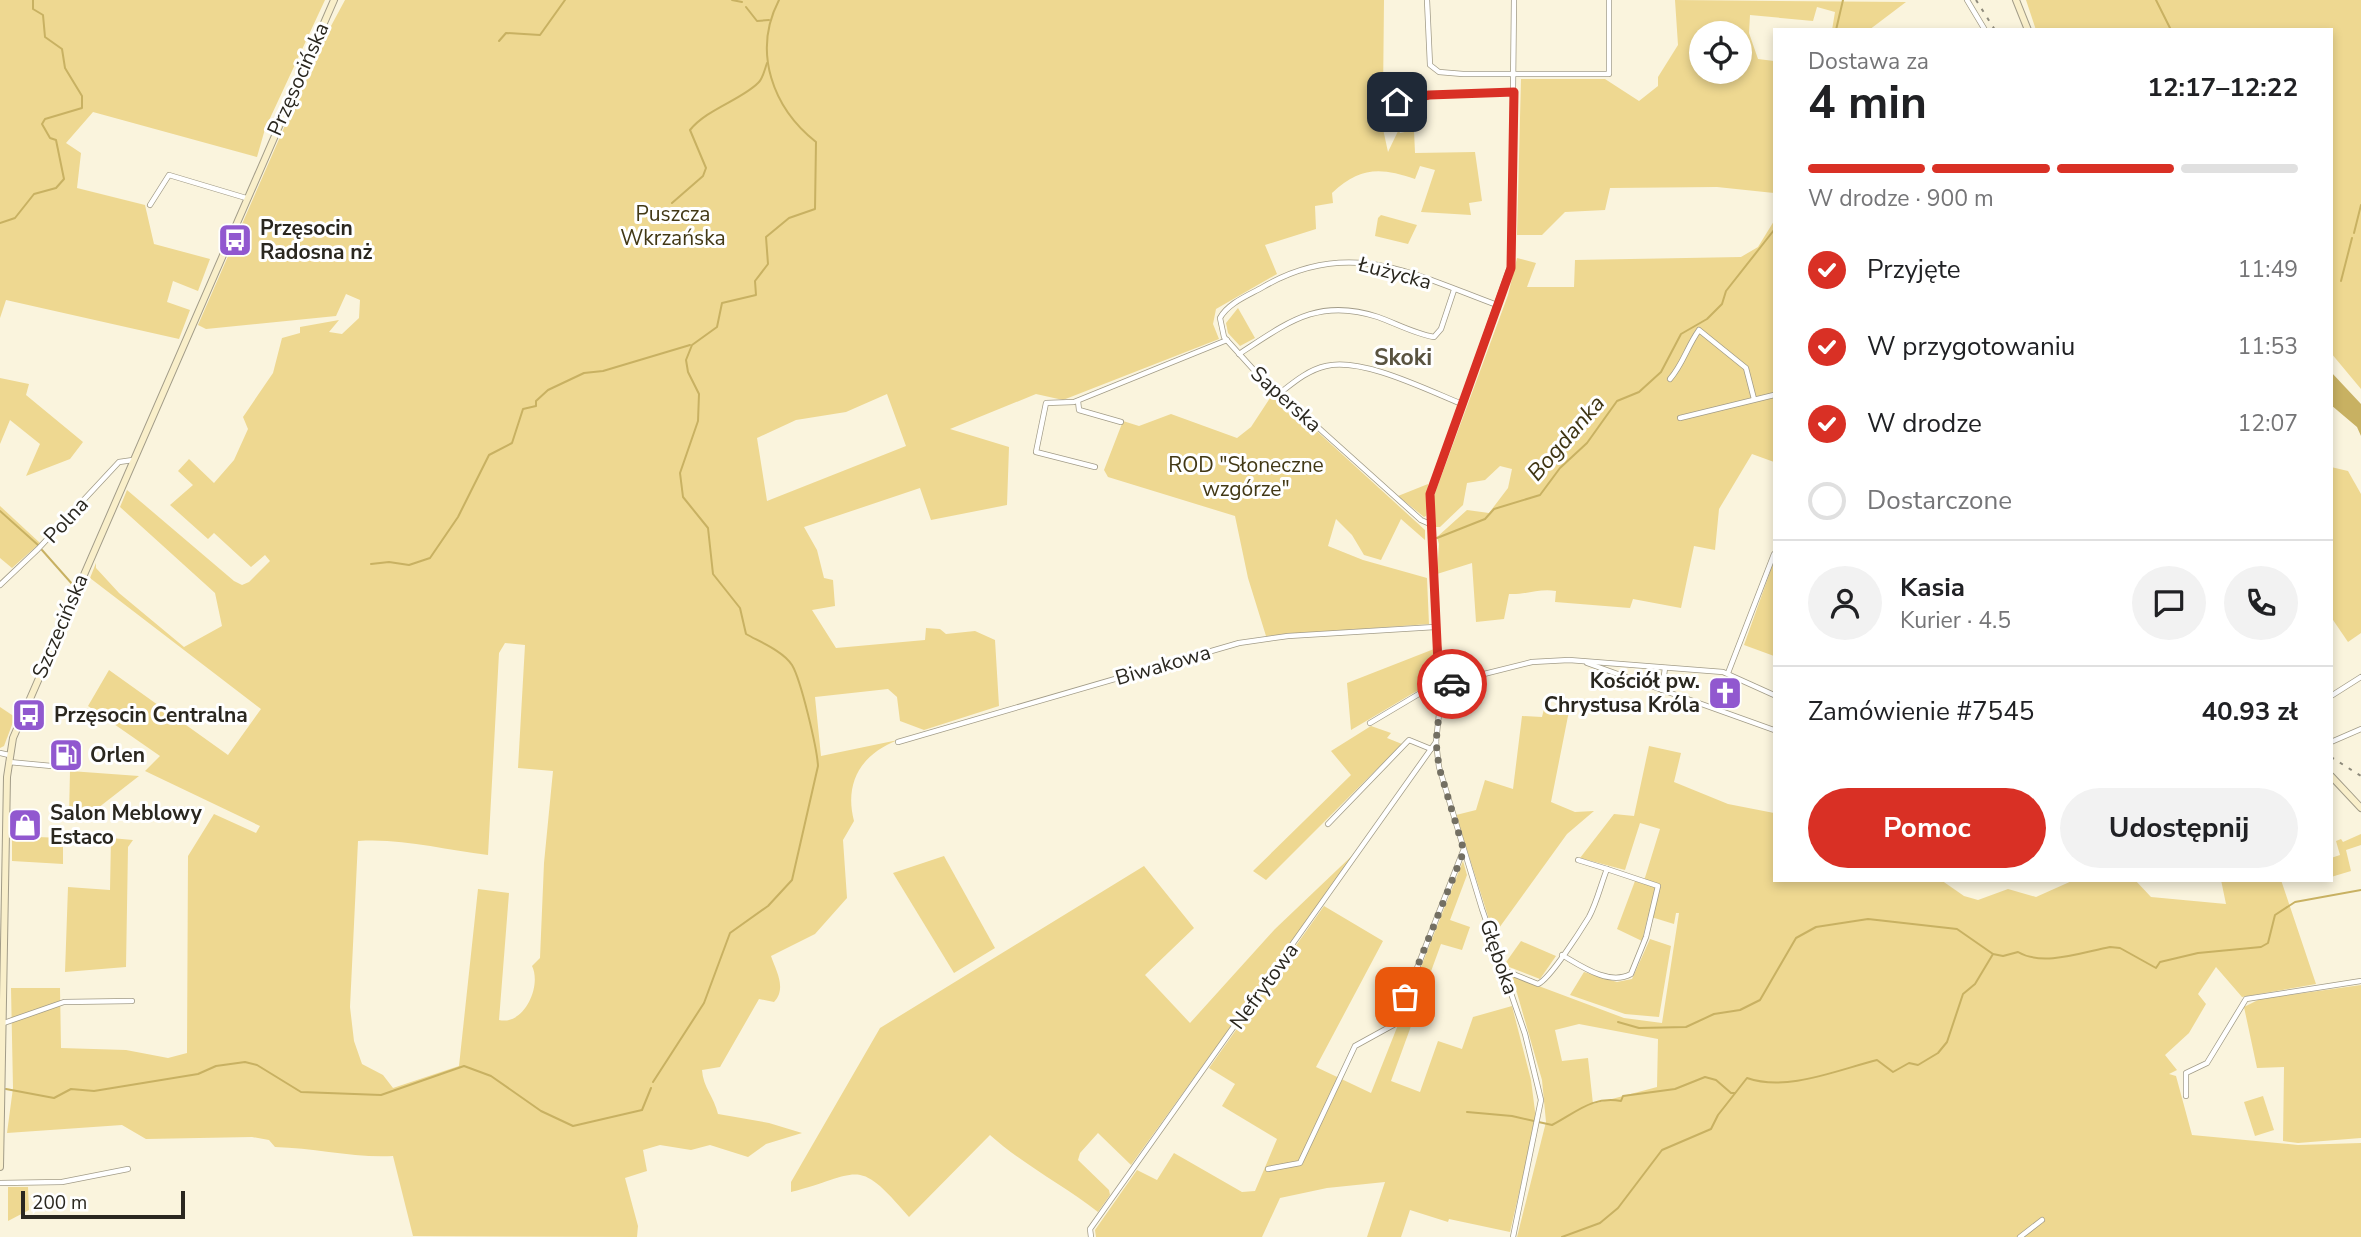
<!DOCTYPE html>
<html lang="pl">
<head>
<meta charset="utf-8">
<style>
  :root { --surface:#fff; --page:#f2f2f2; --text:#202124; --muted:#757577; --line:#e0e0e0; --accent:#d93025 }
  body { margin:0; font-family:"Nunito Sans",sans-serif; background:var(--page); color:var(--text); height:100vh; display:flex; flex-direction:column; font-size:26px; white-space:nowrap }
  * { box-sizing:border-box; margin:0 }
  p { font-size:23px; color:var(--muted) }
  .icon { flex:none; width:38px; height:38px; fill:none; stroke:currentColor; stroke-width:2; stroke-linecap:round; stroke-linejoin:round }
  .map { position:relative; flex:1; overflow:hidden }
  .details { position:absolute; left:1773px; top:28px; width:560px; height:854px; display:flex; flex-direction:column; background:var(--surface); border-radius:0px; box-shadow:0 4px 10px #0003 }
  .details>* { flex:none }
  .tools { position:absolute; left:1689px; top:21px; display:grid; gap:14px }
  .tools a { display:grid; place-items:center; width:63px; height:63px; border-radius:50%; background:var(--surface); box-shadow:0 4px 10px #0003; font-size:35px }
  .scale { position:absolute; left:21px; bottom:18px; width:164px; box-sizing:border-box; padding-left:7px; border:4px solid #2a271f; border-top:0; font-size:19px; line-height:24px; white-space:nowrap; color:#2a271f; -webkit-text-stroke:5px #fff; paint-order:stroke }
  .pin { position:absolute; display:grid; place-items:center; width:60px; height:60px; color:#fff; margin:-30px; border-radius:14px; box-shadow:0 4px 10px #0006 }
  .courier { position:absolute; display:grid; place-items:center; width:70px; height:70px; margin:-35px; border:5px solid #d93025; border-radius:50%; background:#fff; color:#222; box-shadow:0 2px 9px #0007 }
  .headline em { font-style:normal; font-weight:700 }
  .headline div { display:flex; flex-direction:column-reverse }
  .headline { display:flex; align-items:center; justify-content:space-between; height:119px; padding:0 35px }
  h1 { font-size:46px; font-weight:700; line-height:52px }
  .bar { display:grid; grid-template-columns:repeat(4,1fr); gap:10px 7px; align-content:center; height:84px; padding:0 35px }
  .bar i { height:9px; border-radius:5px; background:var(--line) }
  .bar .on { background:var(--accent) }
  .bar p { grid-column:span 4 }
  .line { display:flex; align-items:center; gap:18px; padding:0 35px; border-top:2px solid var(--line) }
  .line div { flex:1 }
  .round { display:grid; place-items:center; flex:none; width:74px; height:74px; border-radius:37px; background:var(--page) }
  ol { padding:0 35px; list-style:none }
  li { display:flex; align-items:center; gap:21px; height:77px }
  li p { margin-inline-start:auto }
  li .icon { padding:7px; border-radius:50%; background:var(--accent); color:#fff; stroke-width:4 }
  li:last-child { color:var(--muted) }
  li i { width:38px; height:38px; border:4px solid var(--line); border-radius:50% }
  .primary-button { display:flex; gap:14px; margin-top:auto; padding:14px 35px }
  .primary-button a { flex:1; height:80px; border-radius:42px; background:var(--accent); color:#fff; font-size:28px; font-weight:700; line-height:80px; text-align:center }
  .primary-button a+a { background:var(--page); color:var(--text) }
  .map>svg:first-child { display:block }
  .green { fill:#eed891; fill-rule:evenodd }
  .water { fill:#c8b162 }
  .lines { fill:none; stroke-linecap:round; stroke-linejoin:round }
  .stream { stroke:#c8b162; stroke-width:2 }
  .street-casing { stroke:#a29c88; stroke-width:6 }
  .secondary-casing { stroke:#a29c88; stroke-width:8 }
  .street { stroke:#fff; stroke-width:4.5 }
  .secondary { stroke:#f9efca; stroke-width:6 }
  .rail { stroke:#8f8b7c; stroke-width:2; stroke-dasharray:3.5 7; stroke-linecap:butt }
  .done { stroke:#736f62; stroke-width:7; stroke-dasharray:0 12.6 }
  .route { stroke:#d93025; stroke-width:9 }
  .labels { text-anchor:middle; dominant-baseline:central; stroke-width:6; stroke-linejoin:round; paint-order:stroke }
  .street-label { font-size:21px; fill:#2a271f; stroke:#fff }
  .park-label { font-size:21px; fill:#423815; stroke:#fff }
  .poi-label { font-size:21px; font-weight:bold; fill:#2a271f; stroke:#fff; text-anchor:start }
  .neighbourhood-label { font-size:23px; font-weight:bold; fill:#595340; stroke:#fff }
  .water-label { font-size:23px; font-style:italic; fill:#3f3513; stroke:#fff }
</style>
</head>
<body>
<div class="map">
<svg width="2361" height="1237" viewBox="0 0 2361 1237">
  <rect width="100%" height="100%" fill="#faf4dd"/>
  <!-- green -->
  <g class="green">
    <path d="M0,0H325L265,129L257,157L93,112L66,143L81,153L77,188L145,205L154,244L210,259L198,291L173,281L167,302L190,310L179,339L6,300L0,318Z"/>
    <path d="M345,0H1384L1383,97L1377,101L1388,152L1399,129L1400,133L1414,130L1415,153L1475,152L1482,201L1469,203L1471,215L1421,212L1435,170L1420,166L1415,179C1380,167 1360,167 1332,193L1333,203L1315,206L1316,229L1265,245L1277,274L1216,309L1213,324L1219,339L1063,400L1036,394L950,429L1009,447L1007,505L931,520L920,488L804,527L817,550L824,578L833,580L835,606L812,610L836,648L925,640L926,628L940,629L946,634L975,631L995,640L999,706L924,730L900,721L897,697L888,689L815,697L821,756L898,740C861,754 844,783 854,821L843,840L847,898L815,934L771,956C776,971 787,988 774,1002L759,999L720,1067L702,1070C703,1087 714,1097 718,1114L769,1123L802,1133L766,1144L748,1157L710,1145L691,1150L660,1145L643,1150L647,1171L625,1178L638,1226L637,1237L413,1236L393,1156C353,1158 315,1148 275,1147L269,1140L252,1137L146,1139L122,1125L7,1133L13,1088L11,988H60L61,1048L126,1050L168,1058L187,1053L188,856L214,814L256,833L260,826L145,771L160,756L88,706L109,670L228,755L261,709L90,578L96,563V568L119,593L184,647L222,626L215,593L120,507L127,490L234,581L242,585L249,582L270,561L265,555L251,567L214,533L208,539L170,505L193,485L178,471L189,459L214,483L234,460L248,429L243,417L273,373L282,338L300,333V327L339,320L329,332L342,334L359,318L360,300L346,294L336,316L206,329L198,325L317,52ZM887,394L906,446L767,501L757,438L796,420L846,412ZM505,643L525,645L518,768L553,771L544,863L540,958L532,966C542,986 524,1026 499,1020L509,893L478,889L459,1066L393,1088L383,1075L362,1064L354,1041L350,1007L358,841C403,838 444,850 488,855L499,653Z"/>
    <path d="M1675,0L1906,2L1869,30H1832L1835,12L1817,7L1813,21L1750,15L1749,33L1758,59L1774,61V193L1717,187L1610,188L1605,210L1565,212L1542,235H1517L1521,79H1605L1639,101L1658,86V77L1678,45ZM1740,33V72H1701V33Z"/>
    <path d="M2026,0H2361V389L2331,353V30H2036Z"/>
    <path d="M1381,215L1417,225L1408,244L1375,236L1378,218Z"/>
    <path d="M1774,221V462L1752,454L1719,509L1715,550L1694,546L1681,608L1633,599L1630,608L1555,602L1556,591C1539,588 1526,595 1509,594L1504,619L1476,622L1472,563L1437,574L1439,544L1437,537L1467,510L1489,513L1508,488L1512,469L1500,466L1485,480L1467,483L1463,505L1440,527H1435L1434,496L1508,295L1517,258L1536,263L1527,287H1574L1575,260L1741,257L1758,247Z"/>
    <path d="M1238,308L1255,338L1240,346L1228,333L1226,323Z"/>
    <path d="M0,378L29,384L26,395L83,442L70,459L26,476L40,444L10,420L0,444Z"/>
    <path d="M1274,392L1425,530V540L1401,519L1381,560L1364,555L1352,535L1336,519L1328,546L1363,560L1427,578L1429,624L1266,636L1248,578L1235,516L1108,477L1104,470L1123,421L1139,426L1171,414L1237,438L1251,427Z"/>
    <path d="M2331,467L2348,471L2361,494V633L2348,642L2331,617Z"/>
    <path d="M1428,484L1426,516L1424,517L1398,496Z"/>
    <path d="M0,506L40,543L12,568L0,558Z"/>
    <path d="M1774,561V656L1744,645Z"/>
    <path d="M1434,649L1437,679L1351,730L1347,683Z"/>
    <path d="M1461,650L1466,673L1452,675L1445,671L1443,656Z"/>
    <path d="M0,707L15,717L4,746L0,748Z"/>
    <path d="M1544,709L1569,711L1551,802L1575,812L1594,811L1567,834L1494,935L1456,815L1476,810L1485,780L1513,789L1522,716L1542,717Z"/>
    <path d="M1371,726L1391,733L1387,738L1402,744L1266,880L1253,871L1351,775L1331,751Z"/>
    <path d="M1649,746L1681,753L1674,782L1728,804L1774,813V880H1941L1964,896L1978,900L2008,889L2036,897L2074,880H2135L2151,897L2226,904L2221,880H2281L2316,984L2242,997L2216,967L2198,994L2206,1004L2189,1033L2165,1055L2177,1070L2169,1074L2176,1076L2192,1135L2298,1145L2361,1143V1237H1517L1546,1122L1542,1080L1517,993L1509,975L1624,1018L1662,1023L1679,913H1676L1674,924L1648,916L1642,941L1617,929L1635,881L1643,884L1660,829L1640,823L1625,870L1580,858L1614,814L1634,816ZM1579,1024L1658,1039L1657,1087L1593,1104L1588,1058L1562,1061L1555,1030Z"/>
    <path d="M70,771L139,776L80,822L69,816Z"/>
    <path d="M2361,834V845L2346,850L2351,871L2331,877V858L2340,855L2336,841L2341,839L2343,842Z"/>
    <path d="M12,836L63,838V864L12,861Z"/>
    <path d="M111,838L133,840L128,847L126,967L65,972L68,887L110,890Z"/>
    <path d="M1358,850L1131,1165L1098,1133L1080,1153L1078,1160L1109,1190L1110,1195L1098,1212C1063,1185 1022,1164 990,1135L909,1217C856,1155 861,1174 791,1192V1182L880,1028L1144,866L1194,928L1145,975L1190,1023L1275,929Z"/>
    <path d="M944,856L995,948L954,973L893,873Z"/>
    <path d="M1463,861L1467,875L1450,920L1470,927L1462,950L1441,944L1391,1081L1420,1092L1438,1041L1462,1049L1473,1017L1512,1006L1531,1080L1536,1119L1510,1232L1449,1219L1448,1222L1410,1210L1401,1237H1367L1385,1182L1327,1188L1280,1198L1262,1237H1096L1095,1230L1137,1170L1157,1180L1174,1153L1242,1192L1255,1191L1277,1139L1222,1106L1235,1084L1209,1068L1324,906L1383,941L1316,1067L1371,1093Z"/>
    <path d="M1650,939L1671,946L1659,1017L1625,1014L1570,995L1584,972L1617,982L1632,979Z"/>
    <path d="M1521,941L1556,956L1540,979L1504,965Z"/>
    <path d="M2361,985V1138L2298,1143L2283,1141L2284,1067L2257,1068L2244,1007L2260,999Z"/>
    <path d="M2263,1096L2274,1130L2255,1136L2244,1102Z"/>
    <path d="M8,1187H28L29,1210L8,1221Z"/>
  </g>
  <!-- water -->
  <path class="water" d="M2331,372L2361,404V436L2357,427L2331,405Z"/>
  <g class="lines">
    <!-- stream -->
    <g class="stream">
      <path d="M732,0L742,2"/>
      <path d="M2156,0L2171,30"/>
      <path d="M746,7L757,21L769,20"/>
      <path d="M1836,30L1843,0"/>
      <path d="M499,41L506,33L540,35L565,0"/>
      <path d="M672,203L703,176L706,168L690,130C707,109 741,100 758,83C763,79 765,68 767,63"/>
      <path d="M0,223L15,218L34,194L56,188L64,179L56,140L50,138L42,124L45,119L82,108V96L65,68L62,49L45,37L43,15L33,9V0"/>
      <path d="M2354,233L2361,205"/>
      <path d="M2341,281L2352,238"/>
      <path d="M0,511L38,545"/>
      <path d="M1437,538L1485,519L1494,509L1540,495L1560,468L1587,443L1617,401L1639,392L1661,372L1681,334L1707,319L1722,304L1726,291L1774,230"/>
      <path d="M42,550L73,585"/>
      <path d="M371,564L389,562L409,565L430,558L458,517L489,455L512,443L523,409L536,406V401L548,390L584,373L603,371L690,345"/>
      <path d="M1618,1022L1639,1028L1686,1027L1714,1014L1740,1010L1760,1000L1796,938L1816,927L1868,919L1957,929L1993,954L2003,956L2018,952C2043,967 2083,952 2110,947L2120,948L2156,968L2160,962L2198,953L2261,947L2268,943L2275,915L2295,902L2361,890"/>
      <path d="M653,1082L704,1003L730,933L768,906L792,880L818,766C817,748 801,680 792,665C783,651 760,642 746,634L740,608L713,574L708,528L683,497L680,473L698,421L699,394L688,372L686,360L692,345L717,327L722,303L756,295L755,281L768,264L766,237L789,218L815,209L816,142C773,108 752,52 779,0"/>
      <path d="M6,1089L54,1098L71,1089L94,1091L198,1074L216,1066L245,1062L257,1065L301,1092L381,1095L464,1066L491,1076L541,1111L573,1126L642,1110L651,1088"/>
      <path d="M1467,1112L1512,1116L1552,1125C1577,1112 1592,1096 1621,1101L1623,1096L1675,1089L1705,1077L1716,1080L1731,1093H1735"/>
      <path d="M1562,1237L1600,1223L1618,1208L1662,1150L1711,1129L1718,1115L1747,1078C1787,1092 1837,1070 1877,1060L1893,1072L1909,1063L1918,1065L1938,1053L1947,1042L1963,994L1975,984L1993,954"/>
    </g>
    <!-- street casing -->
    <g class="street-casing">
      <g id="street">
        <path d="M1427,0L1430,65L1439,72L1463,74H1609V0"/>
        <path d="M1967,0L1985,30"/>
        <path d="M1397,102L1429,95L1514,92"/>
        <path d="M150,205L169,175L246,198"/>
        <path d="M1239,354C1287,323 1318,297 1378,317C1395,323 1415,334 1434,337L1441,329L1454,290"/>
        <path d="M1670,379C1683,364 1687,347 1699,330L1746,368L1754,399"/>
        <path d="M1280,393C1294,382 1308,370 1326,366C1362,357 1427,390 1462,404"/>
        <path d="M1078,401L1079,410L1121,422"/>
        <path d="M1680,418L1774,395"/>
        <path d="M1095,467L1036,452L1046,403L1074,402L1227,340"/>
        <path d="M1430,524L1421,520L1253,369L1224,337L1220,318C1228,303 1249,295 1263,287C1349,237 1413,274 1497,305"/>
        <path d="M0,585L38,549L119,462L133,460"/>
        <path d="M1587,663L1774,730"/>
        <path d="M1728,673L1774,554"/>
        <path d="M1444,679L1436,634L1430,494L1511,264L1514,0"/>
        <path d="M1454,681L1439,714L1436,742L1439,767L1482,909L1525,1034L1541,1100L1513,1237"/>
        <path d="M1662,690L1665,668"/>
        <path d="M2331,696L2361,677"/>
        <path d="M1370,723L1444,679L1460,680L1532,662L1569,660L1723,672L1774,695"/>
        <path d="M898,742L1239,643L1288,636L1435,627"/>
        <path d="M2331,742L2361,729"/>
        <path d="M0,753L9,755"/>
        <path d="M9,762L73,768"/>
        <path d="M1328,824L1409,740L1431,749"/>
        <path d="M1578,860L1607,869"/>
        <path d="M1503,970L1538,984C1550,979 1581,930 1589,917C1597,902 1601,884 1607,869L1658,886L1646,937L1631,974C1609,986 1581,966 1562,955"/>
        <path d="M1,1024L64,1002L132,1001"/>
        <path d="M2186,1096V1073L2207,1063L2246,999L2361,981"/>
        <path d="M1268,1169L1300,1163L1355,1046L1395,1024L1463,851"/>
        <path d="M0,1183L62,1182L128,1169"/>
        <path d="M1091,1237L1090,1229L1436,742"/>
        <path d="M2020,1237L2042,1220"/>
      </g>
    </g>
    <!-- secondary casing -->
    <g class="secondary-casing">
      <g id="secondary">
        <path d="M2016,0L2028,30"/>
        <path d="M2331,776L2361,808"/>
        <path d="M0,1167L7,777L13,738L334,0"/>
      </g>
    </g>
    <!-- street -->
    <use href="#street" class="street"/>
    <!-- secondary -->
    <use href="#secondary" class="secondary"/>
    <!-- rail -->
    <g class="rail">
      <path d="M1976,0L1995,30"/>
      <path d="M2331,757L2361,776"/>
    </g>
  </g>
  <g class="lines">
    <!-- done -->
    <path class="done" d="M1405,997L1464,851L1439,767L1436,742L1439,714L1452,684"/>
    <!-- route -->
    <path class="route" d="M1397,102L1429,95L1514,92L1511,268L1430,494L1438,664L1443,678L1454,681L1452,684"/>
  </g>
  <!-- icons -->
  <defs>
    <g id="bus-square" transform="scale(1.75)"><rect x="-9" y="-9" width="18" height="18" rx="4" fill="#9158cf" stroke="#fff"/><path d="M-5-6H5V4H4V6H2V4H-2V6H-4V4H-5ZM-3.5-4V0h7V-4ZM-3.5 1.2v1.5H-2V1.2ZM2 1.2v1.5H3.5V1.2Z" fill="#fff"/></g>
    <g id="church-square" transform="scale(1.75)"><rect x="-9" y="-9" width="18" height="18" rx="4" fill="#9158cf" stroke="#fff"/><path d="M-1.2-6h2.4v3.5h3.3v2.4h-3.3V6h-2.4V-.1h-3.3v-2.4h3.3Z" fill="#fff"/></g>
    <g id="fuel-square" transform="scale(1.75)"><rect x="-9" y="-9" width="18" height="18" rx="4" fill="#9158cf" stroke="#fff"/><path d="M-5.5-6h7V0h2V4h1.3V-2.5L3-4.5l.8-.8L6-3V5H2.5V1h-1V6h-7ZM-4.2-4.7v3.2H.2V-4.7Z" fill="#fff"/></g>
    <g id="shop-square" transform="scale(1.75)"><rect x="-9" y="-9" width="18" height="18" rx="4" fill="#9158cf" stroke="#fff"/><path d="M-5-2.5h2.3a2.7 3.5 0 0 1 5.4 0H5L5.5 6h-11ZM-1.5-2.5h3a1.5 2.3 0 0 0-3 0Z" fill="#fff"/></g>
  </defs>
  <g fill-rule="evenodd">
    <use href="#bus-square" x="235" y="240"/>
    <use href="#church-square" x="1725" y="693"/>
    <use href="#bus-square" x="29" y="715"/>
    <use href="#fuel-square" x="66" y="755"/>
    <use href="#shop-square" x="25" y="825"/>
  </g>
  <g class="labels">
    <!-- street labels -->
    <g class="street-label">
      <text transform="translate(298 79) rotate(-66)">Przęsocińska</text>
      <text transform="translate(1395 273) rotate(15)">Łużycka</text>
      <text transform="translate(1286 399) rotate(42)">Saperska</text>
      <text transform="translate(66 520) rotate(-47)">Polna</text>
      <text transform="translate(60 626) rotate(-67)">Szczecińska</text>
      <text transform="translate(1163 665) rotate(-16)">Biwakowa</text>
      <text transform="translate(1499 957) rotate(71)">Głęboka</text>
      <text transform="translate(1264 986) rotate(-54)">Nefrytowa</text>
    </g>
    <!-- park labels -->
    <g class="park-label">
      <text x="673" y="214">Puszcza<tspan x="673" dy="24">Wkrzańska</tspan></text>
      <text x="1246" y="465">ROD "Słoneczne<tspan x="1246" dy="24">wzgórze"</tspan></text>
    </g>
    <!-- poi labels -->
    <g class="poi-label">
      <text x="260" y="228">Przęsocin<tspan x="260" dy="24">Radosna nż</tspan></text>
      <text x="1700" y="681" text-anchor="end">Kościół pw.<tspan x="1700" dy="24">Chrystusa Króla</tspan></text>
      <text x="54" y="715">Przęsocin Centralna</text>
      <text x="90" y="755">Orlen</text>
      <text x="50" y="813">Salon Meblowy<tspan x="50" dy="24">Estaco</tspan></text>
    </g>
    <!-- neighbourhood labels -->
    <g class="neighbourhood-label">
      <text x="1403" y="357">Skoki</text>
    </g>
    <!-- water labels -->
    <g class="water-label">
      <text transform="translate(1566 438) rotate(-49)">Bogdanka</text>
    </g>
  </g>
</svg>
<div class="tools">
<a><svg class="icon" aria-label="locate" viewBox="0 0 24 24"><circle cx="12" cy="12" r="6"/><path d="M12 2v4M12 18v4M2 12h4M18 12h4"/></svg></a>
</div>
<div class="scale">200 m</div>
<div class="pin" style="left:1405px;top:997px;background:#ea580c"><svg class="icon" aria-label="bag" viewBox="0 0 24 24"><path d="M5 8h14l-1 12H6zM9 8a3 3 0 0 1 6 0"/></svg></div>
<div class="pin" style="left:1397px;top:102px;background:#1f2937"><svg class="icon" aria-label="home" viewBox="0 0 24 24"><path d="M3 11l9-7 9 7M6 9v11h12V9"/></svg></div>
<div class="courier" style="left:1452px;top:684px"><svg class="icon" aria-label="car" viewBox="0 0 24 24"><path d="M5 17H2v-5l4-1 3-4h7l3 4 3 1v5h-3M9 17h6M6 11h13"/><circle cx="7" cy="17" r="2"/><circle cx="17" cy="17" r="2"/></svg></div>
<section class="details">
<div class="headline"><div><h1>4 min</h1><p>Dostawa za</p></div><em>12:17–12:22</em></div>
<div class="bar"><i class="on"></i><i class="on"></i><i class="on"></i><i></i><p>W drodze · 900 m</p></div>
<ol>
<li><svg class="icon" aria-label="check" viewBox="0 0 24 24"><path d="M5 12l5 5 9-10"/></svg>Przyjęte<p>11:49</p></li>
<li><svg class="icon" aria-label="check" viewBox="0 0 24 24"><path d="M5 12l5 5 9-10"/></svg>W przygotowaniu<p>11:53</p></li>
<li><svg class="icon" aria-label="check" viewBox="0 0 24 24"><path d="M5 12l5 5 9-10"/></svg>W drodze<p>12:07</p></li>
<li><i></i>Dostarczone</li>
</ol>
<div class="line" style="height:126px"><a class="round"><svg class="icon" aria-label="person" viewBox="0 0 24 24"><circle cx="12" cy="8" r="4"/><path d="M4 21q1-7 8-7t8 7"/></svg></a><div><b>Kasia</b><p>Kurier · 4.5</p></div><a class="round"><svg class="icon" aria-label="chat" viewBox="0 0 24 24"><path d="M4 5h16v11H9l-5 4z"/></svg></a><a class="round"><svg class="icon" aria-label="phone" viewBox="0 0 24 24"><path d="M5 4h4l2 5-3 2q2 4 5 5l2-3 5 2v4C11 20 4 13 5 4z"/></svg></a></div>
<div class="line" style="height:91px"><div>Zamówienie #7545</div><b>40.93 zł</b></div>
<div class="primary-button"><a>Pomoc</a><a>Udostępnij</a></div>
</section>
</div>
</body>
</html>
